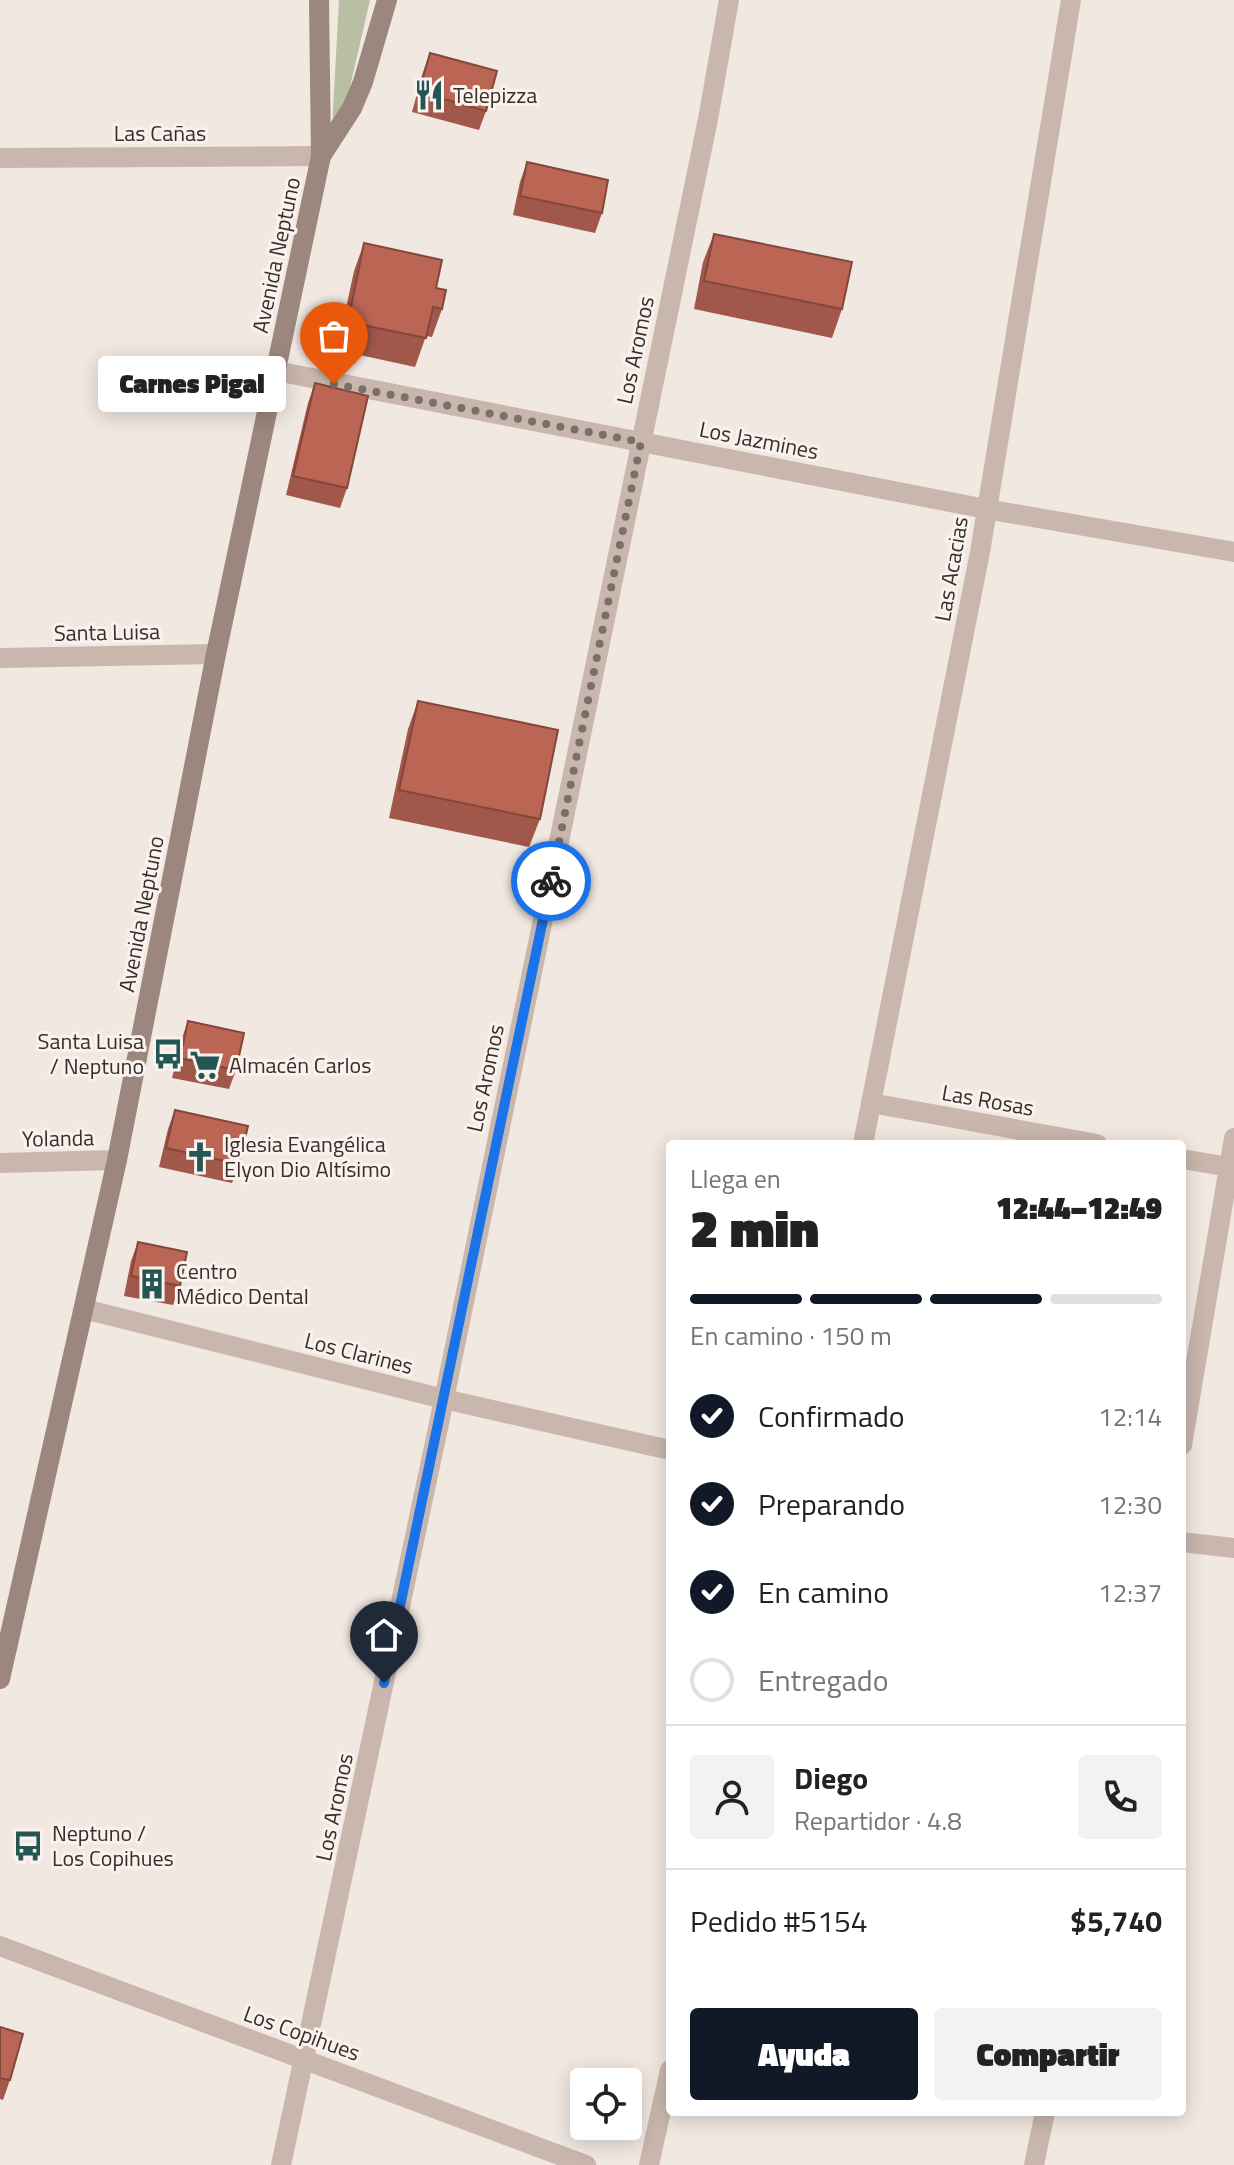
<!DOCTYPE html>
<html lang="es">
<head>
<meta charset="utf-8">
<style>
  :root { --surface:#fff; --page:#f2f2f2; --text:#222; --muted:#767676; --line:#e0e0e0; --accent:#111827 }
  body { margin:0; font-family:"Titillium Web",sans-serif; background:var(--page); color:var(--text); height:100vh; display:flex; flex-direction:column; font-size:30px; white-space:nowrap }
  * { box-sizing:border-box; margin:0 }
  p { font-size:26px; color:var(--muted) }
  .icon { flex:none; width:44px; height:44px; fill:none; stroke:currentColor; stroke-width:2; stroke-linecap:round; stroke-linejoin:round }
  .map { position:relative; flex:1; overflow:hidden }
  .drawer { position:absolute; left:666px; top:1140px; width:520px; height:976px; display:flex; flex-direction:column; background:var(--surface); border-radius:8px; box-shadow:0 4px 20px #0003 }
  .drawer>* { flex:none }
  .buttons { position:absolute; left:570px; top:2068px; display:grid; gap:16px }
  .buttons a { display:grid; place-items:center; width:72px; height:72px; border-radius:8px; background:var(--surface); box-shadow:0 4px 20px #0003; font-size:40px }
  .pin { position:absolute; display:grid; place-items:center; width:68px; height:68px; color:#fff; margin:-82px -34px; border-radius:50% 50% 50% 0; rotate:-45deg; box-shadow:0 0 8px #0007 }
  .pin .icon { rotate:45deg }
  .courier { position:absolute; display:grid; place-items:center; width:80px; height:80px; margin:-40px; border:6px solid #1a73e8; border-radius:50%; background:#fff; color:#222; box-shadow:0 2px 10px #0007 }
  .bubble { position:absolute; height:56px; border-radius:8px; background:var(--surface); box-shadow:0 4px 20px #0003; font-size:26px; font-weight:800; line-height:56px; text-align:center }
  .head em { font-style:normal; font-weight:800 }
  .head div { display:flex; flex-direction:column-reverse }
  .head { display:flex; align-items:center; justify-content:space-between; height:136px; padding:0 24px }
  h1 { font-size:52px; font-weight:800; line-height:60px }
  .bar { display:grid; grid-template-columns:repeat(4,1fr); gap:12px 8px; align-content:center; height:96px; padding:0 24px }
  .bar i { height:10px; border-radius:6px; background:var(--line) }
  .bar .on { background:var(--accent) }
  .bar p { grid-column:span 4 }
  .line { display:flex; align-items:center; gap:20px; padding:0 24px; border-top:2px solid var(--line) }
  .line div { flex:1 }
  .round { display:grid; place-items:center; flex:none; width:84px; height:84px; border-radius:8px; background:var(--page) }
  ol { padding:0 24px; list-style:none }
  li { display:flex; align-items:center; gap:24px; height:88px }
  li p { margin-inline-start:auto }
  li .icon { padding:8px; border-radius:50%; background:var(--accent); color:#fff; stroke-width:4 }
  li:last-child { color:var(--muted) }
  li i { width:44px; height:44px; border:4px solid var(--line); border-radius:50% }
  .action { display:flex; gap:16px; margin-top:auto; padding:16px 24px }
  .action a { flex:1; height:92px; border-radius:8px; background:var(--accent); color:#fff; font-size:32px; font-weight:800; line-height:92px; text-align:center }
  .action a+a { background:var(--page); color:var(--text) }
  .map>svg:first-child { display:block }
  .green { fill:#b8bfa2 }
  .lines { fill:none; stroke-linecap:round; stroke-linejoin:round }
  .minor { stroke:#c9b7ad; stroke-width:20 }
  .tertiary { stroke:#c9b7ad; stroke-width:20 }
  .secondary { stroke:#9c877f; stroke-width:20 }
  .wall { fill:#a15749 }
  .building { fill:#bb6555; stroke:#83473c; stroke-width:2 }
  .done { stroke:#796f6b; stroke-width:8; stroke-dasharray:0 14.4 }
  .route { stroke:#1a73e8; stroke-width:10 }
  .labels { text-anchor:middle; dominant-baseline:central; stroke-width:6; stroke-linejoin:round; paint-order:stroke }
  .poi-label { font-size:22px; fill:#382e2b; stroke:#f9f2ed; text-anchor:start }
  .street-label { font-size:22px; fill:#382e2b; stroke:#f9f2ed }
</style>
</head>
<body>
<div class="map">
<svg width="1234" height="2165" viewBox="0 0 1234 2165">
  <rect width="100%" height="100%" fill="#f1e8e1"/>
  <!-- green -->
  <path class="green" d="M339,0H370L340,130L332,129Z"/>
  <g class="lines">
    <!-- minor -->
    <g class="minor">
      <path d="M0,158L321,156"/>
      <path d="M276,371L986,509L1234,552"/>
      <path d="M0,658L216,654"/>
      <path d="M871,1103L1097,1144"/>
      <path d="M863,1144L980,552L1071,0"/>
      <path d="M1182,1159L1229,1167"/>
      <path d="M0,1163L117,1160"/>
      <path d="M84,1309L444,1399L670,1450"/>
      <path d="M1182,1445L1234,1138"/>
      <path d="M1182,1542L1234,1548"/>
      <path d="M281,2165L437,1433L708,119L729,0"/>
      <path d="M649,2165L670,2070"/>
      <path d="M1034,2165L1045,2112"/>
    </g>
    <!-- tertiary -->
    <path class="tertiary" d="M0,1946L586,2165"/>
    <!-- secondary -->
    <g class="secondary">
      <path d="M321,156L352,108L363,82L387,0"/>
      <path d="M0,1679L117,1160L216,654L321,156L319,0"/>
    </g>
  </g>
  <!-- wall -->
  <g class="wall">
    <path d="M430,53L486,111L479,130L412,112L423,72Z"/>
    <path d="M527,162L602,213L595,233L513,215L520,182Z"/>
    <path d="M714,234L842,309L832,338L694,309L703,262Z"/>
    <path d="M364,243L436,288L442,309L432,337L426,336L415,367L337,350L354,271Z"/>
    <path d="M315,383L347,488L340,508L286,495L308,403Z"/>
    <path d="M418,701L540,819L529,847L389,818L408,729Z"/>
    <path d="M188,1021L236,1070L229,1089L172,1078L181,1041Z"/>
    <path d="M175,1110L239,1164L232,1183L159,1167L168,1129Z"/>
    <path d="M138,1242L180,1286L173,1305L124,1296L131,1261Z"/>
    <path d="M0,2027L10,2080L3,2100L0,2099Z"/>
  </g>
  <!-- building -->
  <g class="building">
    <path d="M430,53L497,71L486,111L419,92Z"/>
    <path d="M527,162L608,180L602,213L520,196Z"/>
    <path d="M714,234L852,262L842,309L704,281Z"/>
    <path d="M364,243L442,260L436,288L446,290L442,309L433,307L426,338L348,322Z"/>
    <path d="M315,383L368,396L347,488L293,476Z"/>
    <path d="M418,701L558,730L540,819L399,790Z"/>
    <path d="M188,1021L244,1033L236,1070L180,1058Z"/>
    <path d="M175,1110L248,1126L239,1164L166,1148Z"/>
    <path d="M138,1242L187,1252L180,1286L131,1276Z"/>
    <path d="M0,2027L23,2034L10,2080L0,2078Z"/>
  </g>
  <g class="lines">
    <!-- done -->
    <path class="done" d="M334,384L641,442L551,881"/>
    <!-- route -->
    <path class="route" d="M384,1683L551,881"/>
  </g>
  <!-- icons -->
  <defs>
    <g id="restaurant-bare" transform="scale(2.4)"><path d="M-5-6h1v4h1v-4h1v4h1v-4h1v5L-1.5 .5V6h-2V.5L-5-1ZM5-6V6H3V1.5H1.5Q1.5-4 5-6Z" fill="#245654" stroke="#f9f2ed" stroke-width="2.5" paint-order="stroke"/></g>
    <g id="bus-bare" transform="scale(2.4)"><path d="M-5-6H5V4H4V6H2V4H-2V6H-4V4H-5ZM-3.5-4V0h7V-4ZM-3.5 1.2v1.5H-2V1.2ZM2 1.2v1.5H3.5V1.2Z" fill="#245654" stroke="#f9f2ed" stroke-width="2.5" paint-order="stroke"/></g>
    <g id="supermarket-bare" transform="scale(2.4)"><path d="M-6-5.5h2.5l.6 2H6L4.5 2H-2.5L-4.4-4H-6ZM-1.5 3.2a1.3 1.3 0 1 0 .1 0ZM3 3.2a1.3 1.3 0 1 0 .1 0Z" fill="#245654" stroke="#f9f2ed" stroke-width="2.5" paint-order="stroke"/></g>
    <g id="church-bare" transform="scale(2.4)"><path d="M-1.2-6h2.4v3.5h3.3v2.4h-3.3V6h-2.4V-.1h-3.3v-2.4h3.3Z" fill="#245654" stroke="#f9f2ed" stroke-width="2.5" paint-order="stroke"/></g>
    <g id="building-bare" transform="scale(2.4)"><path d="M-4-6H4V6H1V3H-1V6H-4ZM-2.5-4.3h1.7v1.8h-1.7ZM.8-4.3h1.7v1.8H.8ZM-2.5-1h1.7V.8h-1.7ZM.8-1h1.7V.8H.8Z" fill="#245654" stroke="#f9f2ed" stroke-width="2.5" paint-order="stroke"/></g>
  </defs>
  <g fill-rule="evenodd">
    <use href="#restaurant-bare" x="429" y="95"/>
    <use href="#bus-bare" x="168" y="1054"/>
    <use href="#supermarket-bare" x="205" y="1065"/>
    <use href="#church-bare" x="200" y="1157"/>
    <use href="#building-bare" x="152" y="1284"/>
    <use href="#bus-bare" x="28" y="1846"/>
  </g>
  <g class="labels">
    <!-- poi labels -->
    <g class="poi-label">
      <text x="453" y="95">Telepizza</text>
      <text x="144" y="1041" text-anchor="end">Santa Luisa<tspan x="144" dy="25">/ Neptuno</tspan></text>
      <text x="229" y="1065">Almacén Carlos</text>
      <text x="224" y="1144">Iglesia Evangélica<tspan x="224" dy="25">Elyon Dio Altísimo</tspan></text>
      <text x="176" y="1271">Centro<tspan x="176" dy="25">Médico Dental</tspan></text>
      <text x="52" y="1833">Neptuno /<tspan x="52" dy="25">Los Copihues</tspan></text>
    </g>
    <!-- street labels -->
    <g class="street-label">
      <text x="160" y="133">Las Cañas</text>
      <text transform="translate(276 255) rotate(-78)">Avenida Neptuno</text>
      <text transform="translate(635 350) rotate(-78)">Los Aromos</text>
      <text transform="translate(759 440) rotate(11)">Los Jazmines</text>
      <text transform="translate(951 569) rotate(-80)">Las Acacias</text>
      <text transform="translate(107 632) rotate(-1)">Santa Luisa</text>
      <text transform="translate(141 914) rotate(-79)">Avenida Neptuno</text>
      <text transform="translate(485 1078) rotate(-78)">Los Aromos</text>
      <text transform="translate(988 1100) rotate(10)">Las Rosas</text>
      <text transform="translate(58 1138) rotate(-1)">Yolanda</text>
      <text transform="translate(359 1353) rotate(14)">Los Clarines</text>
      <text transform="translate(334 1807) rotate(-78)">Los Aromos</text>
      <text transform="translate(302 2033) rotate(20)">Los Copihues</text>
    </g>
  </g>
</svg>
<div class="buttons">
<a><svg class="icon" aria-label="locate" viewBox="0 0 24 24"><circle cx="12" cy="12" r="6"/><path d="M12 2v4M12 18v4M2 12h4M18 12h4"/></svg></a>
</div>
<div class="pin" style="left:334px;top:384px;background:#ea580c"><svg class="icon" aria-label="bag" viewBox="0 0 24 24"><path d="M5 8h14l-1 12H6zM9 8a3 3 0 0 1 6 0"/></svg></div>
<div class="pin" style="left:384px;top:1683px;background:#1f2937"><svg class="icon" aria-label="home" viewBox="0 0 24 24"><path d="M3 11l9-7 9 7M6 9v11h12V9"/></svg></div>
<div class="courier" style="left:551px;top:881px"><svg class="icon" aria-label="bike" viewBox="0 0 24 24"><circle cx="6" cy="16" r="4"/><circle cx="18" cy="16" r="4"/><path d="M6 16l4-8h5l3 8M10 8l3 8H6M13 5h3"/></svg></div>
<div class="bubble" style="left:98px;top:356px;width:188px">Carnes Pigal</div>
<section class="drawer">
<div class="head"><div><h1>2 min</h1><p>Llega en</p></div><em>12:44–12:49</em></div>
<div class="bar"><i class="on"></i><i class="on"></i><i class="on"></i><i></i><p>En camino · 150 m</p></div>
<ol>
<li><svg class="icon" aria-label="check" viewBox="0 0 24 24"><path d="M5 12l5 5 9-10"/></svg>Confirmado<p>12:14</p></li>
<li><svg class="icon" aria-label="check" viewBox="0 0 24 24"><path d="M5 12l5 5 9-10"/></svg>Preparando<p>12:30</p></li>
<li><svg class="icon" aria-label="check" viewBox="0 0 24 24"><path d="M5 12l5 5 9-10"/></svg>En camino<p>12:37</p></li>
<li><i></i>Entregado</li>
</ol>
<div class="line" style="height:144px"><a class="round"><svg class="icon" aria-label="person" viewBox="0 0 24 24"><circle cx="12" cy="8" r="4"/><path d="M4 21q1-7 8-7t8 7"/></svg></a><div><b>Diego</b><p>Repartidor · 4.8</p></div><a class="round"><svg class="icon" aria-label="phone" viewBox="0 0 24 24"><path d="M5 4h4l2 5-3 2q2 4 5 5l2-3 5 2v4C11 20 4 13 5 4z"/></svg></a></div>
<div class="line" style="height:104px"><div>Pedido #5154</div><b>$5,740</b></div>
<div class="action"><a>Ayuda</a><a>Compartir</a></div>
</section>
</div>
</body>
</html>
